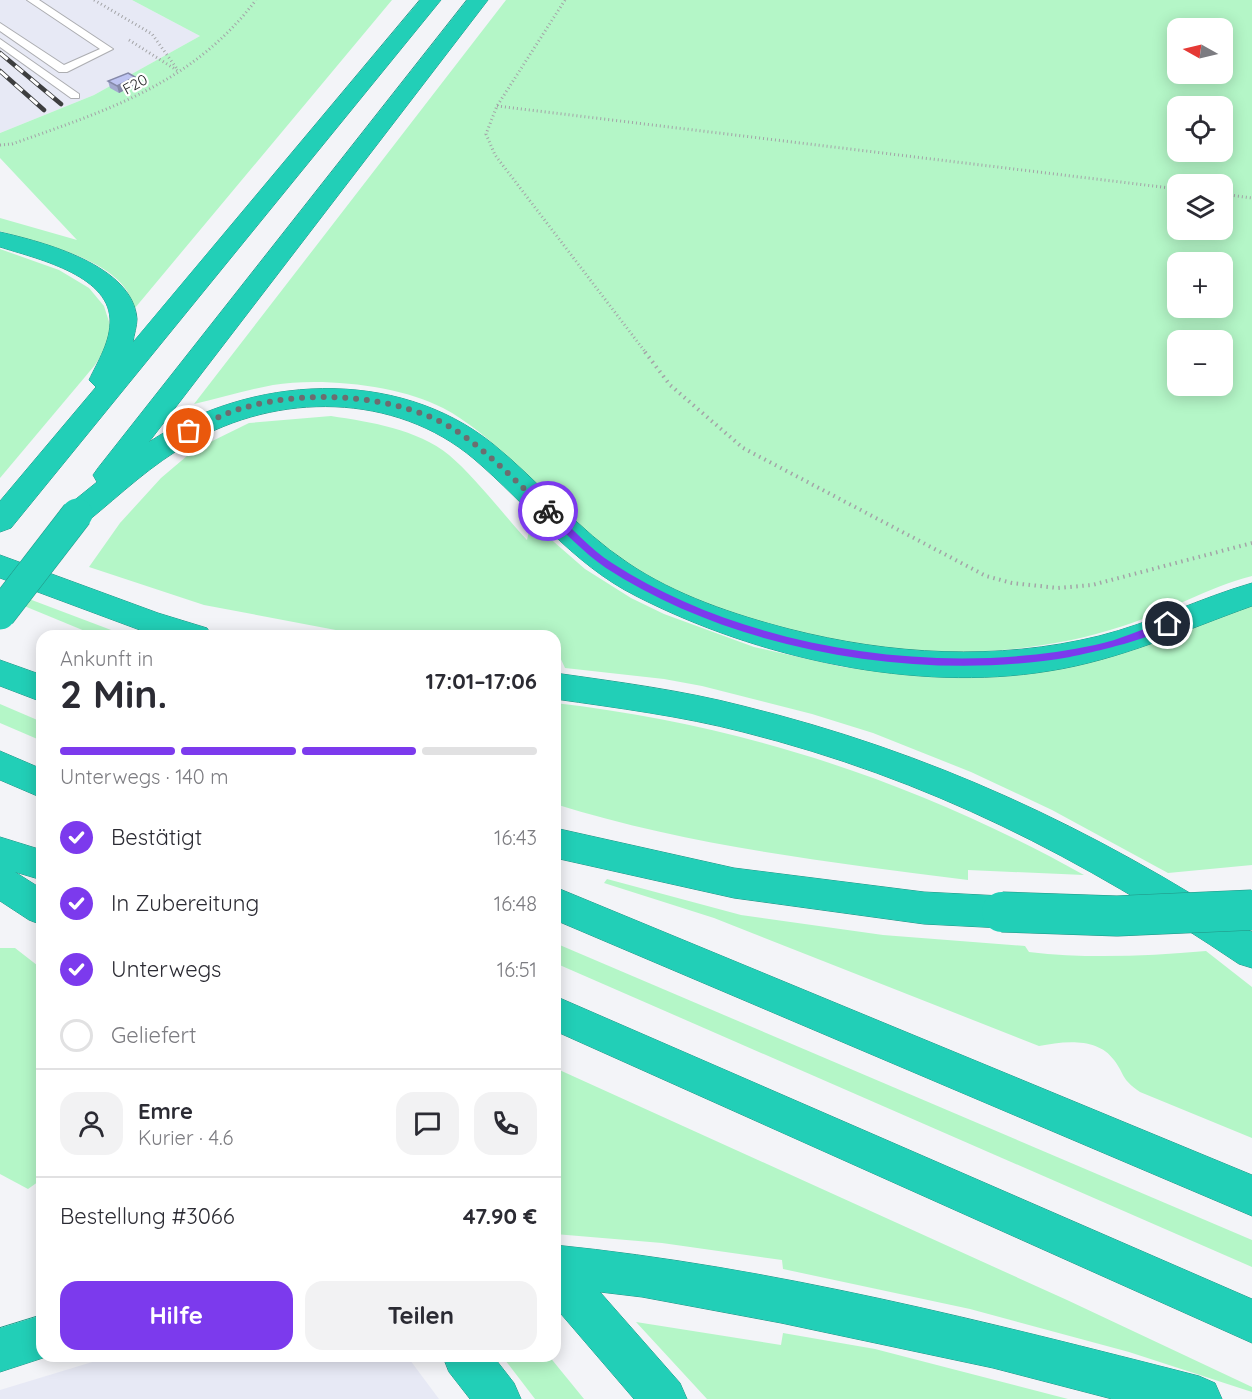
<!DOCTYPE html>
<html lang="de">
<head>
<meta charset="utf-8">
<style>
  :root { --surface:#fff; --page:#f2f2f3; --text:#2b2b33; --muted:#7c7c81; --line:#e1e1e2; --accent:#7c3aed }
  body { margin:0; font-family:Quicksand,sans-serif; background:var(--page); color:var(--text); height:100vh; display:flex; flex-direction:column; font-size:22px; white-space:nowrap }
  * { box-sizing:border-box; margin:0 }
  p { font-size:20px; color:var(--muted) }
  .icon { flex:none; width:33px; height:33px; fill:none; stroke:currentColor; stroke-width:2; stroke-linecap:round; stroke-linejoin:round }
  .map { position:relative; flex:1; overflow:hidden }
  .panel { position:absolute; left:36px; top:630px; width:525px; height:732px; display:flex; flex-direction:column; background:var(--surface); border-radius:18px; box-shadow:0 3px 15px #0003 }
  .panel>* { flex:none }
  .needle { width:39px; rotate:278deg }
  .controls { position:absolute; left:1167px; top:18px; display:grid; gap:12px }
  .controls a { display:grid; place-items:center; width:66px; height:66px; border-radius:12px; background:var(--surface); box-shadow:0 3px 15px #0003; font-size:30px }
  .pin { position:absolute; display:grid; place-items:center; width:51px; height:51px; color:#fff; margin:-26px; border:3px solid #fff; border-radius:50%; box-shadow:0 2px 6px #0007 }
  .courier { position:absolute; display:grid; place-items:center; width:60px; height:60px; margin:-30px; border:4px solid #7c3aed; border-radius:50%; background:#fff; color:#222; box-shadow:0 2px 8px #0007 }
  .head em { font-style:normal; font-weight:800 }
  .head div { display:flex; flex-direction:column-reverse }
  .head { display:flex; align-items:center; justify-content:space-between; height:102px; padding:0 24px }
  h1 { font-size:39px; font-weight:800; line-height:45px }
  .bar { display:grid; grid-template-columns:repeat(4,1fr); gap:9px 6px; align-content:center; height:72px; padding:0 24px }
  .bar i { height:8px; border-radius:4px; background:var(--line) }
  .bar .active { background:var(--accent) }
  .bar p { grid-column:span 4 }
  .line { display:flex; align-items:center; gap:15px; padding:0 24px; border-top:2px solid var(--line) }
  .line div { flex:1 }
  .round { display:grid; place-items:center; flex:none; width:63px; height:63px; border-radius:18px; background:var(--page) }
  ol { padding:0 24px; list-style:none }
  li { display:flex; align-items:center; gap:18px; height:66px }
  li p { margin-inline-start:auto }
  li .icon { padding:6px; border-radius:50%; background:var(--accent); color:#fff; stroke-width:4 }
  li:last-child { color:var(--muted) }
  li i { width:33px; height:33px; border:3px solid var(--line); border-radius:50% }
  .action { display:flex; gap:12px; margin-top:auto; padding:12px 24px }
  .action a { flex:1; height:69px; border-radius:18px; background:var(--accent); color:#fff; font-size:24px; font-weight:800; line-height:69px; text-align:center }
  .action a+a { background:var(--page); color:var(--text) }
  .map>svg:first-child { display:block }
  .built { fill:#e7e9f5 }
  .green { fill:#b4f6c7; fill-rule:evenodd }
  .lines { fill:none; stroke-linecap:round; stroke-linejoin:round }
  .lane-casing { stroke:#acadb1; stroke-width:2 }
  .highway-casing { stroke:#229384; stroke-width:1 }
  .path-far1 { stroke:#a3a4a7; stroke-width:3; stroke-dasharray:1 3; stroke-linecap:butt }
  .path { stroke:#a3a4a7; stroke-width:4; stroke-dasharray:1.5 4.5; stroke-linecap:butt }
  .lane { fill:#fff; fill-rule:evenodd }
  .highway { fill:#22cfb7; fill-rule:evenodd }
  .rail-casing { stroke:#3d3e3f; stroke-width:4.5 }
  .rail { stroke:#fff; stroke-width:3; stroke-dasharray:10; stroke-linecap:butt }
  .highway-bridge-far1-casing { stroke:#229384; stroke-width:32; stroke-linecap:butt }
  .highway-bridge-casing { stroke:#229384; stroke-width:41; stroke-linecap:butt }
  .highway-bridge-far1 { stroke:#22cfb7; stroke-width:31 }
  .highway-bridge { stroke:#22cfb7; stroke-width:40 }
  .wall { fill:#a3a9d0 }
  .shaded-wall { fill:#8589a9 }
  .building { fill:#bec4f2; stroke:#8589a9; stroke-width:1.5 }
  .route { fill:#7c3aed }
  .done { stroke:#6c6d6f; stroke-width:6; stroke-dasharray:0 10.8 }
  .labels { text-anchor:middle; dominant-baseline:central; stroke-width:4.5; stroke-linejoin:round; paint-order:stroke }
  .far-street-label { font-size:15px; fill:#232425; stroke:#fff }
</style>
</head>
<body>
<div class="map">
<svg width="1252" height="1399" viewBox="0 0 1252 1399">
  <rect width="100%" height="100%" fill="#f3f4f8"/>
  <!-- built -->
  <g class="built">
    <path d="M0,0H132L200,36L94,95L0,133Z"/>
    <path d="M112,1356H407L439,1399H0V1390Z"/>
  </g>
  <!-- green -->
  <g class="green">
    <path d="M132,0H392L135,308C132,303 130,296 127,291C106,257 36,242 0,231V218L77,240L0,158V133L94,95L200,36Z"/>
    <path d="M506,0H1252V576C1208,587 1167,612 1123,626C984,672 821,653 688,598C665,589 626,567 607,553C588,538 570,518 553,501C519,469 485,430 443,408C399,385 322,377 273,385C247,390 220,398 194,404ZM1178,28H1222V74H1178ZM1178,106H1222V152H1178ZM1178,184H1222V230H1178ZM1178,262H1222V308H1178ZM1178,340H1222V386H1178Z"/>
    <path d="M0,249L59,270L89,288L104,306L110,325L108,344L95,365L0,478Z"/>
    <path d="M331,416C370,422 417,429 449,455C475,477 503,514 527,540L531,522L585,569L631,598L664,614L754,647L843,667L897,673L1088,662L1131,651L1252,603V865L1168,873L1052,810L971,772L873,733L812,714L702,686L664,679L565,668L559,655H555V636L362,635L204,605L89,567L120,523L161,478L194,450L249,423Z"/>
    <path d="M0,588L127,636H97L0,596Z"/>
    <path d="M555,703C744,725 917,782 1084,875L968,870V880C829,862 689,846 555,804Z"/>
    <path d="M0,704L42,722V741L0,723Z"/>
    <path d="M607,879L741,915L883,935L1025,946L1029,952C1088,959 1147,956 1206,951L1252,987V1138L1140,1092C1120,1078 1126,1076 1114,1060C1098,1037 1063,1041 1039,1046L714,918L604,883Z"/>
    <path d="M555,943L1252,1240V1267L555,963Z"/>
    <path d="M0,948H15L42,969V1179L28,1189L0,1174Z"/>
    <path d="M555,1068L1067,1300L1252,1387V1392L1129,1352L970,1309L783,1269L782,1260L662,1243L555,1234Z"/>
    <path d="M636,1322L781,1345L783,1333L875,1349L1068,1399H707Z"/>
    <path d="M502,1356H549L584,1399H535Z"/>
  </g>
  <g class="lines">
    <!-- lane casing -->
    <g class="lane-casing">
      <g id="lane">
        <path d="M27,0H39L113,49L67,72H59L0,31V23L64,65L100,49Z"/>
        <path d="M0,39L79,94V98H71L0,47Z"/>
      </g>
    </g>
    <!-- highway casing -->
    <g class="highway-casing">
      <g id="highway">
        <path d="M420,0H441L11,528L0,532V501L96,387L89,380C98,361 111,341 110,319C108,274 34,258 0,247V232C43,242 133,265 137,319C137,326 134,335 133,342Z"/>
        <path d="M467,0H488L149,442C250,375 396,366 493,444C540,482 578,530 628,563C675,595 735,615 789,629C891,655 997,661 1099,636C1151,623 1200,598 1252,583V606C1185,630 1120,660 1049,671C915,693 757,658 636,596C572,564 528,505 474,459C395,392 277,392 190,443C152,464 121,494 88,521L77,524L66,521L62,514L66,507L97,482L93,475L98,468Z"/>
        <path d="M0,555L158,613L207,628L212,636H156L0,578Z"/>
        <path d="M0,660L42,675V702L0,686Z"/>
        <path d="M555,673C618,682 681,690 743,706C930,752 1091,827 1252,932V968L1239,964C1080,857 929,779 743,732C681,716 618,708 555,699Z"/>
        <path d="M0,751L42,769V798L0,780Z"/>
        <path d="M555,828L734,868L924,892L1002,896L1015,901L1020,912L1015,923L1002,928L924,924L734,898L555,858Z"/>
        <path d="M0,837L42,850V880L15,872L42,889V925L29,920L0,901Z"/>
        <path d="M555,887L1252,1175V1216L555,920Z"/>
        <path d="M555,996L1252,1299V1343L555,1031Z"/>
        <path d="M555,1245C773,1267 987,1322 1199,1376L1215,1383L1222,1399H1112L993,1368L781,1323L642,1297L600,1292L680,1383L687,1399H634L555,1307Z"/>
        <path d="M42,1315V1356H49L0,1372V1328Z"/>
        <path d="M443,1356H493L514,1383L521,1399H470L449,1372Z"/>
      </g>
    </g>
    <!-- path-far1 -->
    <g class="path-far1">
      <path d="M94,0L152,34L177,69"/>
      <path d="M565,0L497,106L486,134L495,155L646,353"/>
      <path d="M129,40L178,71"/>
      <path d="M497,106L1178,189"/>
      <path d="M0,145L12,144C108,110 192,84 256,0"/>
      <path d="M1222,194L1252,198"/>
    </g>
    <!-- path -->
    <path class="path" d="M645,352L670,385L743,448L986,576L1012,583L1058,588L1092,585L1252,543"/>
    <!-- lane -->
    <use href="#lane" class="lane"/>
    <!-- highway -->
    <use href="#highway" class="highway"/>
    <!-- rail casing -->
    <g class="rail-casing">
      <g id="rail">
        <path d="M0,53L61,104"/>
        <path d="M0,71L44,110"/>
      </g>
    </g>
    <!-- rail -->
    <use href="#rail" class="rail"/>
    <!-- highway-bridge-far1 casing -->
    <g class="highway-bridge-far1-casing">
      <path id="highway-bridge-far1" d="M0,614L77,514"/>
    </g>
    <!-- highway-bridge casing -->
    <g class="highway-bridge-casing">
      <path id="highway-bridge" d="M1002,912L1117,916L1252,910"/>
    </g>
    <!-- highway-bridge-far1 -->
    <use href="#highway-bridge-far1" class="highway-bridge-far1"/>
    <!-- highway-bridge -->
    <use href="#highway-bridge" class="highway-bridge"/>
  </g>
  <!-- wall -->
  <path class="wall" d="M108,81L137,84L119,93L110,88Z"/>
  <!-- shaded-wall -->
  <path class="shaded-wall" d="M135,77L137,84L119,93L117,86Z"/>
  <!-- building -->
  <path class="building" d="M128,73L135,77L117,86L108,81Z"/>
  <!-- route -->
  <path class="route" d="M544,509H551C571,527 590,549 612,563C747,650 940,678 1095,645C1120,640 1144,628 1168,621L1173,624C1160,637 1090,653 1070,657C921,683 733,651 606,568C584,553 564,531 544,514Z"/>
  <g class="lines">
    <!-- done -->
    <path class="done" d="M189,431C207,423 225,413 243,408C307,389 399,394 455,430C489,452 518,484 548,511"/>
  </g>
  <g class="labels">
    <!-- far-street labels -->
    <g class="far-street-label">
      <text transform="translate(135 84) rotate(-29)">F20</text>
    </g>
  </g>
</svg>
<div class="controls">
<a><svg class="needle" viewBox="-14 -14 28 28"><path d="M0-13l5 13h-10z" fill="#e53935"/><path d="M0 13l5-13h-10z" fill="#7c7c81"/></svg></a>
<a><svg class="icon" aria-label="locate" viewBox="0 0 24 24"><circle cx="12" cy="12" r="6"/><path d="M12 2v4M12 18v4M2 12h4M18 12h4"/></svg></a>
<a><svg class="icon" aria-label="layers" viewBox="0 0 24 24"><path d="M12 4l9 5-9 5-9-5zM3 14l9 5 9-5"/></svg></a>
<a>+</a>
<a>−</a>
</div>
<div class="pin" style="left:189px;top:431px;background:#ea580c"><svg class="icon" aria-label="bag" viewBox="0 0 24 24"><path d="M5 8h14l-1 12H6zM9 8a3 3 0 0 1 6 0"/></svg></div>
<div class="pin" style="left:1168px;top:624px;background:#1f2937"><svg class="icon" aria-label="home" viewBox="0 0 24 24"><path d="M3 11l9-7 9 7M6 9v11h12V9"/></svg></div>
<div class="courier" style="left:548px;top:511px"><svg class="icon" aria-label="bike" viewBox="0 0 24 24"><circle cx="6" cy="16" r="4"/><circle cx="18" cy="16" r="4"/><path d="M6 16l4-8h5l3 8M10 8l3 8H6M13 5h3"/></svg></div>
<section class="panel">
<div class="head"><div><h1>2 Min.</h1><p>Ankunft in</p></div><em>17:01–17:06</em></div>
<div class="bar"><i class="active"></i><i class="active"></i><i class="active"></i><i></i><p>Unterwegs · 140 m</p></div>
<ol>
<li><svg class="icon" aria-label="check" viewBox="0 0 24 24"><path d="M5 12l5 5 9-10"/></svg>Bestätigt<p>16:43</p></li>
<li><svg class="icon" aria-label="check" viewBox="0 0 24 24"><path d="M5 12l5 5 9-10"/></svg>In Zubereitung<p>16:48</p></li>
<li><svg class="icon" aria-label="check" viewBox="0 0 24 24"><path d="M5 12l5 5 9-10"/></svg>Unterwegs<p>16:51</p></li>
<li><i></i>Geliefert</li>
</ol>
<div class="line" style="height:108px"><a class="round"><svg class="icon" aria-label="person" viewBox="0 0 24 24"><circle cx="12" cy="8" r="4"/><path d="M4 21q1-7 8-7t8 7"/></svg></a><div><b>Emre</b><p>Kurier · 4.6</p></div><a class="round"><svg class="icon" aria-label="chat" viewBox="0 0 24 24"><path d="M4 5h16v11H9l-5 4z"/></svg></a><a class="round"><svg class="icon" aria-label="phone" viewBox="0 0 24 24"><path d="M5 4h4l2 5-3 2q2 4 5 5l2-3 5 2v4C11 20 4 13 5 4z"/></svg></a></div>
<div class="line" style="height:78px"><div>Bestellung #3066</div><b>47.90 €</b></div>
<div class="action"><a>Hilfe</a><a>Teilen</a></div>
</section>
</div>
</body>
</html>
